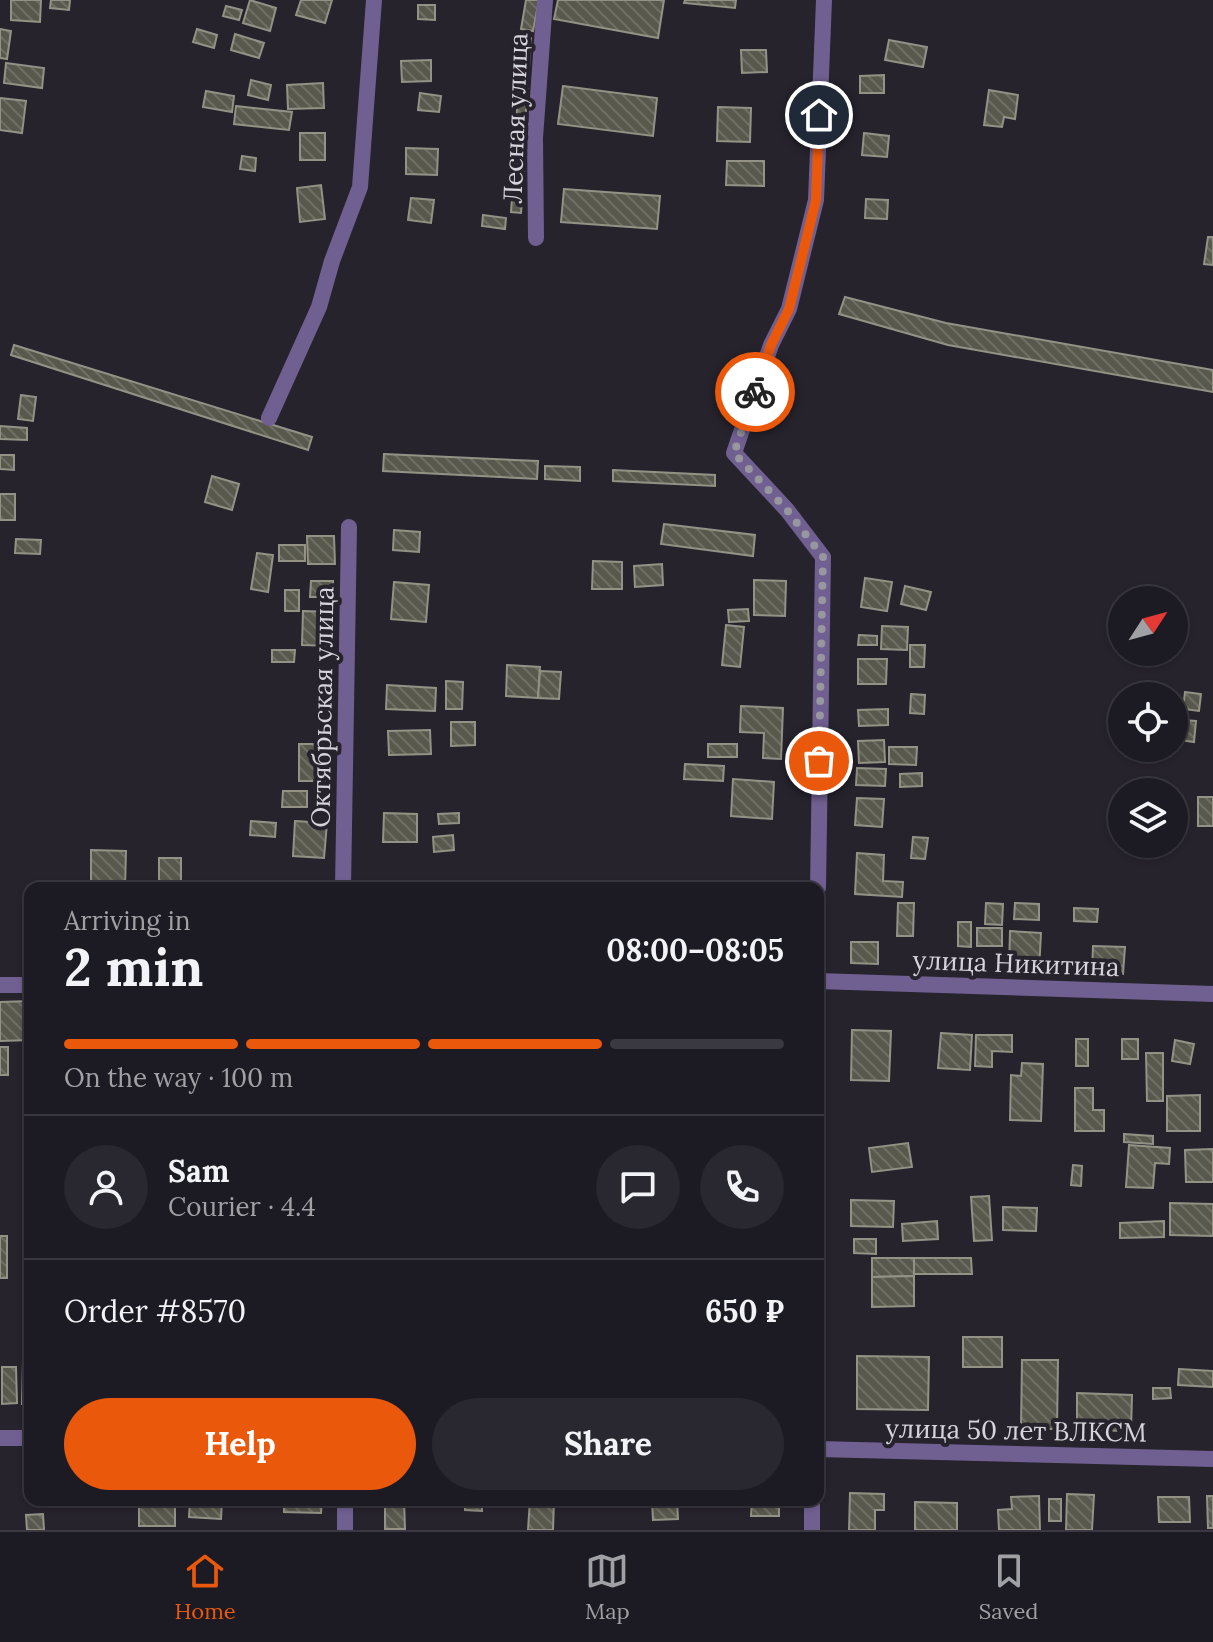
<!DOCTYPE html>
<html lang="en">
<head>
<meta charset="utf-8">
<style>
  :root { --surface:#1c1a22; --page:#29272f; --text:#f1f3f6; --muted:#a0a1a5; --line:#3a3840; --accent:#ea580c }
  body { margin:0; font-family:Lora,serif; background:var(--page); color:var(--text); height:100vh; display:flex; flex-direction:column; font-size:30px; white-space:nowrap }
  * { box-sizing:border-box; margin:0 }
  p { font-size:26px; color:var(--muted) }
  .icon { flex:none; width:44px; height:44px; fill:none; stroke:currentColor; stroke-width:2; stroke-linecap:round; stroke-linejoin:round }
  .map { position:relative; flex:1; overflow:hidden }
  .sheet { position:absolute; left:24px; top:882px; width:800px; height:624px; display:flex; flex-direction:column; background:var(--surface); border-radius:16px; box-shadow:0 2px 6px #0004,0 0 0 2px var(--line) }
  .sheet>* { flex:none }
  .needle { width:52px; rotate:54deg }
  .buttons { position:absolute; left:1108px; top:586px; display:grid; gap:16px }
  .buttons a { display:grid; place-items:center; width:80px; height:80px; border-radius:50%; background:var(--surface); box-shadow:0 2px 6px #0004,0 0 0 2px var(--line); font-size:40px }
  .pin { position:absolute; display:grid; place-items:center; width:68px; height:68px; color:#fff; margin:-34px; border:4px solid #fff; border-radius:50%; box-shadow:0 2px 8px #0007 }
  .courier { position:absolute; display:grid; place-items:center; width:80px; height:80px; margin:-40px; border:6px solid #ea580c; border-radius:50%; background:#fff; color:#222; box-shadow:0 2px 10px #0007 }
  .head em { font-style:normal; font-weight:700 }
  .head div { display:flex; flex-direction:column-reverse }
  .head { display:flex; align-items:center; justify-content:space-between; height:136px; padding:0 40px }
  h1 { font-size:52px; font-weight:700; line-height:60px }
  .bar { display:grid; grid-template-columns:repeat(4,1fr); gap:12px 8px; align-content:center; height:96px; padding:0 40px }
  .bar i { height:10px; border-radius:6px; background:var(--line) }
  .bar .selected { background:var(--accent) }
  .bar p { grid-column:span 4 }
  .line { display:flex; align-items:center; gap:20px; padding:0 40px; border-top:2px solid var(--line) }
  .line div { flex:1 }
  .round { display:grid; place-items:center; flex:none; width:84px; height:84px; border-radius:42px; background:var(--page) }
  .button { display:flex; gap:16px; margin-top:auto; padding:16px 40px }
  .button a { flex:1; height:92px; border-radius:48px; background:var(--accent); color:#fff; font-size:32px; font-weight:700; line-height:92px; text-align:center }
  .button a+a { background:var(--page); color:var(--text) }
  .tabs { display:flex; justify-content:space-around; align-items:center; height:112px; border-top:2px solid var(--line); background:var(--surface); font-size:22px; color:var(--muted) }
  .tabs a { display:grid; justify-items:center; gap:4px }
  .tabs .selected { color:var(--accent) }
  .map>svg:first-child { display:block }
  .building { fill:url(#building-back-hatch); stroke:#939285; stroke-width:2 }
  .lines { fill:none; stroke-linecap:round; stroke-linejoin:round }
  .minor { stroke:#705f91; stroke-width:16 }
  .done { stroke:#98969e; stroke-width:8; stroke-dasharray:0 14.4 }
  .route { stroke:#ea580c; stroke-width:10 }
  .labels { text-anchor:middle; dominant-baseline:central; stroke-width:8; stroke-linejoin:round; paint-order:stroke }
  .street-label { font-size:26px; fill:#d6d4db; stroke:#26232d }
</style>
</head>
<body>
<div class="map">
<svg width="1213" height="1530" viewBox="0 0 1213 1530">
  <defs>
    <pattern id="building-back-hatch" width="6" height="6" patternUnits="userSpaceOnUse" patternTransform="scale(2)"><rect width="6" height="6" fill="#59584c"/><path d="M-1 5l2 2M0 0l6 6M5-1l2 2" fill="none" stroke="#706f65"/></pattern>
  </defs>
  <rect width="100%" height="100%" fill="#26232d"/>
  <!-- building -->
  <g class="building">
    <path d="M11,0H41L40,22L11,20Z"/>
    <path d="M51,0H70L69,10L50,8Z"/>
    <path d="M250,0L276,8L270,31L243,23Z"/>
    <path d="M301,0H332L325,23L296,15Z"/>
    <path d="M526,0H539L533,31L521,29Z"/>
    <path d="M558,0H664L658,38L554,19Z"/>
    <path d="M685,0H736L735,8L684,3Z"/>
    <path d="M418,5H435V20L418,19Z"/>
    <path d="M226,6L242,10L239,20L223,16Z"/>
    <path d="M0,29L11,31L7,59L0,58Z"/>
    <path d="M197,29L217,35L214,48L193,42Z"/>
    <path d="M235,34L264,43L259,58L231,50Z"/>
    <path d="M522,35L531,38L525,125L516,124Z"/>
    <path d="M889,40L927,47L923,67L885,60Z"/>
    <path d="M741,50H766L767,72L742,73Z"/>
    <path d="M431,60V81L402,82L401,61Z"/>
    <path d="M6,63L44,68L42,88L4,83Z"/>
    <path d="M884,75V93H860V76Z"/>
    <path d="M251,80L271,85L268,100L248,95Z"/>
    <path d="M323,83L324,108L288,109L287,85Z"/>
    <path d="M563,86L657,98L653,136L558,124Z"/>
    <path d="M989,90L1018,95L1015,119L1004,117L1002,127L984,125Z"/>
    <path d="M206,91L234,96L232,112L203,107Z"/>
    <path d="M420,93L441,96L439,112L418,110Z"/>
    <path d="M0,98L26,101L22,133L0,130Z"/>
    <path d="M236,106L292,112L289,130L234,124Z"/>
    <path d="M718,107L751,108L750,142L717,141Z"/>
    <rect x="300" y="133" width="25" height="27"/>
    <path d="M864,133L889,136L887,157L862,155Z"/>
    <path d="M516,144L526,145L521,213L511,212Z"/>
    <path d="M406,148L438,149L437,175L406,174Z"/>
    <path d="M242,156L256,158L255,171L240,169Z"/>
    <path d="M727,161H764V186L726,185Z"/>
    <path d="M321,185L325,219L300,222L297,188Z"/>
    <path d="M564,189L660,196L657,229L561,222Z"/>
    <path d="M411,198L434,200L431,223L408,220Z"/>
    <path d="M866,199L888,200L887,219L865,218Z"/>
    <path d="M483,215L506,218L505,229L482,226Z"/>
    <path d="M1208,237H1213V265L1204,264Z"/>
    <path d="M845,297L946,323L1213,370V392L948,345L839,314Z"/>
    <path d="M14,345L312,437L308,450L11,355Z"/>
    <path d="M21,395L36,397L33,421L18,419Z"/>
    <path d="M0,426L27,428V440L0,439Z"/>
    <path d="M384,454L538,461L537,479L383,471Z"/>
    <path d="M0,455H14V470L0,469Z"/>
    <path d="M545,466L580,467V481L545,479Z"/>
    <path d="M613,470L715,475V486L613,481Z"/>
    <path d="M212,476L239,484L232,510L205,502Z"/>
    <rect x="0" y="494" width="15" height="26"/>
    <path d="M664,524L755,535L753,556L661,544Z"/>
    <path d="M394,530L420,532L419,552L393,550Z"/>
    <path d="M307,536H334L335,564H308Z"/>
    <path d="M16,539L41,540L40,554L15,553Z"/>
    <rect x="279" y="545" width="26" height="16"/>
    <path d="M257,553L273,555L268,592L251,589Z"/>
    <path d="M593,561L622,562V589H592Z"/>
    <path d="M662,564L663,585L635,587L634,566Z"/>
    <path d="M865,578L892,582L887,611L861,607Z"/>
    <path d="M754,580L786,581L785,616L754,615Z"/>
    <path d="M311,581H333V597H310Z"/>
    <path d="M394,582L429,585L426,622L391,619Z"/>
    <path d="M905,586L931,592L926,610L901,604Z"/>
    <rect x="285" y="590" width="14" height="21"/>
    <path d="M748,609L749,621L729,622L728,610Z"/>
    <path d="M303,611L332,612L331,646L302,645Z"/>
    <path d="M726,625L744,627L740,667L722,665Z"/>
    <path d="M882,626L908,627L907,650L881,649Z"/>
    <path d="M859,635L877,636V645H858Z"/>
    <path d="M910,645H925L924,667H910Z"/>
    <path d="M272,650H295L294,662H272Z"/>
    <path d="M858,659H887L886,684H858Z"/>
    <path d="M507,665L540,667L538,698L506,696Z"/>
    <path d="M540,671L561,672L559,699L538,698Z"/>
    <path d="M446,681L463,682L462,709H446Z"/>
    <path d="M387,685L436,688L435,711L386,709Z"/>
    <path d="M1185,692L1201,694L1199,711L1183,709Z"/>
    <path d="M911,694L925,695L924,714L910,713Z"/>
    <path d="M741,706L783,708L781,759L763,758L764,733L740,732Z"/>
    <path d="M888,709V725L859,726L858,710Z"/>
    <path d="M1183,720L1196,721L1194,742L1180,740Z"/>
    <path d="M451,722H475V745L451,746Z"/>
    <path d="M430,730L431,754L389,755L388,731Z"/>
    <path d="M884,740L885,762L859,763L858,741Z"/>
    <rect x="299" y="744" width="29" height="37"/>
    <rect x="708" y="744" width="29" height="13"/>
    <path d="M889,747H917L916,765L889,764Z"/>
    <path d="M685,764L724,766L723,781L684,779Z"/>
    <path d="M857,768L886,769L885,786L856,785Z"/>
    <path d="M922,773V786L900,787V774Z"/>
    <path d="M733,779L774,782L772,819L731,816Z"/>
    <path d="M283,791H307V807H282Z"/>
    <rect x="1198" y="797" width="15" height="29"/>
    <path d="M857,798L884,799L882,827L855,825Z"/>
    <path d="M384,813L417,814V842H383Z"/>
    <path d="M459,813V823L439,824L438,814Z"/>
    <path d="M251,821L276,823L275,837L250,835Z"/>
    <path d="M295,821L327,823L324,858L293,856Z"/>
    <path d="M453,835L454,850L434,852L433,837Z"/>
    <path d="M913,837L928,838L925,859L911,858Z"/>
    <path d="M91,850L126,851L125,888H91Z"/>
    <path d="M857,853L884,855L883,881L903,882L902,897L855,894Z"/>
    <rect x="159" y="858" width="22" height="30"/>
    <path d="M898,903H914L913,936H897Z"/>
    <path d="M986,903L1003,904L1002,925L985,924Z"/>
    <path d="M1015,903L1039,904V920L1014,919Z"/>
    <path d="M1074,908L1098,909L1097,922L1074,921Z"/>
    <path d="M958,922H971V947L958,946Z"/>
    <rect x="977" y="928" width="25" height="18"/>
    <path d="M1010,931L1041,933L1039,971L1009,969Z"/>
    <path d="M851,942H878V964L851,963Z"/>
    <path d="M1093,946L1125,947L1123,974L1092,972Z"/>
    <path d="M30,1001V1040L0,1041V1002Z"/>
    <path d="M852,1030L891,1031L889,1081L851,1080Z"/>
    <path d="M941,1033L972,1035L970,1070L938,1068Z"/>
    <path d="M976,1035H1012V1052L992,1051V1067L975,1066Z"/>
    <rect x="1076" y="1039" width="12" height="27"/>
    <rect x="1122" y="1039" width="16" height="20"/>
    <path d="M1175,1040L1194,1044L1190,1064L1172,1061Z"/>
    <rect x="0" y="1047" width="8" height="28"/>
    <path d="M1146,1053H1163V1101H1147Z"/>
    <path d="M1022,1063L1043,1064L1041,1121L1010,1120L1011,1075L1021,1076Z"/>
    <path d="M1075,1088H1093V1110H1104V1131H1075Z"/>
    <path d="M1200,1095V1131H1167V1096Z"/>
    <path d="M1124,1134L1153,1136V1144L1124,1142Z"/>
    <path d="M908,1143L912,1167L872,1172L869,1148Z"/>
    <path d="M1129,1145L1170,1148L1169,1164L1155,1163L1153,1188L1126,1187Z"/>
    <path d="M1213,1149V1182H1186L1185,1150Z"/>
    <path d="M1073,1165L1082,1166L1081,1186L1071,1185Z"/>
    <path d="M989,1196L992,1240L974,1241L971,1197Z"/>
    <path d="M851,1200L894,1201L893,1227L851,1226Z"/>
    <path d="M1170,1203L1213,1204V1236L1170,1235Z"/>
    <path d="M1003,1207L1037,1208L1036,1231L1003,1230Z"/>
    <path d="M937,1221L938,1239L903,1241L902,1224Z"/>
    <path d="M1164,1221V1237L1120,1238V1223Z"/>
    <rect x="0" y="1236" width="7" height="42"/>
    <path d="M854,1239H876V1254L854,1253Z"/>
    <path d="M872,1258H914V1276L872,1277Z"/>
    <path d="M914,1258H971L972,1274H914Z"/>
    <path d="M914,1276V1306L872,1307V1277Z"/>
    <rect x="963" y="1337" width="39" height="30"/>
    <path d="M857,1356L929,1357L928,1410L857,1409Z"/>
    <path d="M1022,1360H1058L1057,1429H1021Z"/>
    <path d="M23,1361H30V1404H22Z"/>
    <path d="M2,1367H16L17,1403L2,1404Z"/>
    <path d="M1179,1369L1213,1371V1387L1178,1385Z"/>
    <path d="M1153,1388H1170L1171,1398L1153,1399Z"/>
    <path d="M1077,1393L1132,1395L1131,1431L1077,1430Z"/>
    <path d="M850,1493L884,1494V1510H875V1530H849Z"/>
    <path d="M1067,1494L1094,1495L1092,1530H1066Z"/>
    <path d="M1039,1496L1040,1530H999L998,1510L1012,1509L1011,1497Z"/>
    <path d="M1207,1496H1213V1528H1208Z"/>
    <path d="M1158,1497H1189L1190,1522H1159Z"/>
    <rect x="1049" y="1499" width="12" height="22"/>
    <rect x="139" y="1500" width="36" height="26"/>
    <path d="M190,1500H222L221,1519L189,1517Z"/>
    <path d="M284,1500H322L321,1513L284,1512Z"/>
    <path d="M385,1500H404L405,1529H385Z"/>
    <path d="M465,1500H482V1511L465,1510Z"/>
    <path d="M530,1500H554L553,1530H528Z"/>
    <path d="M652,1500H677L678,1519L653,1520Z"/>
    <path d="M752,1500H779V1516H751Z"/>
    <path d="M915,1502L957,1503V1530H915Z"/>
    <path d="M43,1514L44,1530H27L26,1515Z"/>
  </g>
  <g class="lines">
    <!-- minor -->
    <g class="minor">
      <path d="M536,238L535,138L545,0"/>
      <path d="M269,418L319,307L332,261L360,187L374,0"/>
      <path d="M343,888L349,527"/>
      <path d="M818,888L823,557L787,510L734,453L771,345L789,309L816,200L824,0"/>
      <path d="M818,981L1213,994"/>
      <path d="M0,985H30"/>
      <path d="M0,1438H30"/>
      <path d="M818,1449L1213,1459"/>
      <path d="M345,1500V1530"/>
      <path d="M812,1530V1500"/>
    </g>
  </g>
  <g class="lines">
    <!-- done -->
    <path class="done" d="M755,392L734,453L787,510L823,557L819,761"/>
    <!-- route -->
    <path class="route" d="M755,392L771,345L789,309L816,200L819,115"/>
  </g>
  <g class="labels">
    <!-- street labels -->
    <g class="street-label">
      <text transform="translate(515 118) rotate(-88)">Лесная улица</text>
      <text transform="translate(322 707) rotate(-89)">Октябрьская улица</text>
      <text transform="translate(1016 963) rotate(2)">улица Никитина</text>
      <text transform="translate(1016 1430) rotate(1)">улица 50 лет ВЛКСМ</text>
    </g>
  </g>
</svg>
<div class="buttons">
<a><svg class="needle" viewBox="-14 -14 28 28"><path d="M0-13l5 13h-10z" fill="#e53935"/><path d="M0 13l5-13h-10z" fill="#a0a1a5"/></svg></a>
<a><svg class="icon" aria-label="locate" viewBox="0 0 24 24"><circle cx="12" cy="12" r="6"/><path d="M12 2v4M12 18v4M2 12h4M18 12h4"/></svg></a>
<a><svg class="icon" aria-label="layers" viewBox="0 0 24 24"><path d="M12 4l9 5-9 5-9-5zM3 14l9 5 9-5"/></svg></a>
</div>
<div class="pin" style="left:819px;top:761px;background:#ea580c"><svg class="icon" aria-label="bag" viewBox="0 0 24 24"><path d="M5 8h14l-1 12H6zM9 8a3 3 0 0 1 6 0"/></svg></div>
<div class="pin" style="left:819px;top:115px;background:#1f2937"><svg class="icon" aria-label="home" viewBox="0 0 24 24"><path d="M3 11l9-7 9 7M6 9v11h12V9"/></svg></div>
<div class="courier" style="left:755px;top:392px"><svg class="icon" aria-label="bike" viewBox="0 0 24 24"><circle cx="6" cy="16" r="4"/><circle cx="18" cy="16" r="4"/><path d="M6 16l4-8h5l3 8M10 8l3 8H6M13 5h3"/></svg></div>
<section class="sheet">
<div class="head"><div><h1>2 min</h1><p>Arriving in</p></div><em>08:00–08:05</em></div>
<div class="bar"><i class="selected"></i><i class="selected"></i><i class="selected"></i><i></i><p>On the way · 100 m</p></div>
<div class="line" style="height:144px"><a class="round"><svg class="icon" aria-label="person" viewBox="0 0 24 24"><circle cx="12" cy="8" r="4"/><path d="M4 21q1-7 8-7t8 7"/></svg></a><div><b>Sam</b><p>Courier · 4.4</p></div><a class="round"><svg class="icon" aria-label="chat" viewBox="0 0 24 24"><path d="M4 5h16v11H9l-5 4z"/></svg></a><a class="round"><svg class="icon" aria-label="phone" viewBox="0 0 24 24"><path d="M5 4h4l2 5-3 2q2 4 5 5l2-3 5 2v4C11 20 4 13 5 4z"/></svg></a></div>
<div class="line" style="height:104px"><div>Order #8570</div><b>650 ₽</b></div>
<div class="button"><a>Help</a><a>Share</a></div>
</section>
</div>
<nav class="tabs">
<a class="selected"><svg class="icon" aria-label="home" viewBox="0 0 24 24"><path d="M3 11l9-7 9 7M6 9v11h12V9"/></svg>Home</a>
<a><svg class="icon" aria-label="map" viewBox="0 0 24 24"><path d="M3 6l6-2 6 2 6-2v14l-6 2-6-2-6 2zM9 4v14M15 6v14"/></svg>Map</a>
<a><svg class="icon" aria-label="saved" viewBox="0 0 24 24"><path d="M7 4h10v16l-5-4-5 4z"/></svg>Saved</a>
</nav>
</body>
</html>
